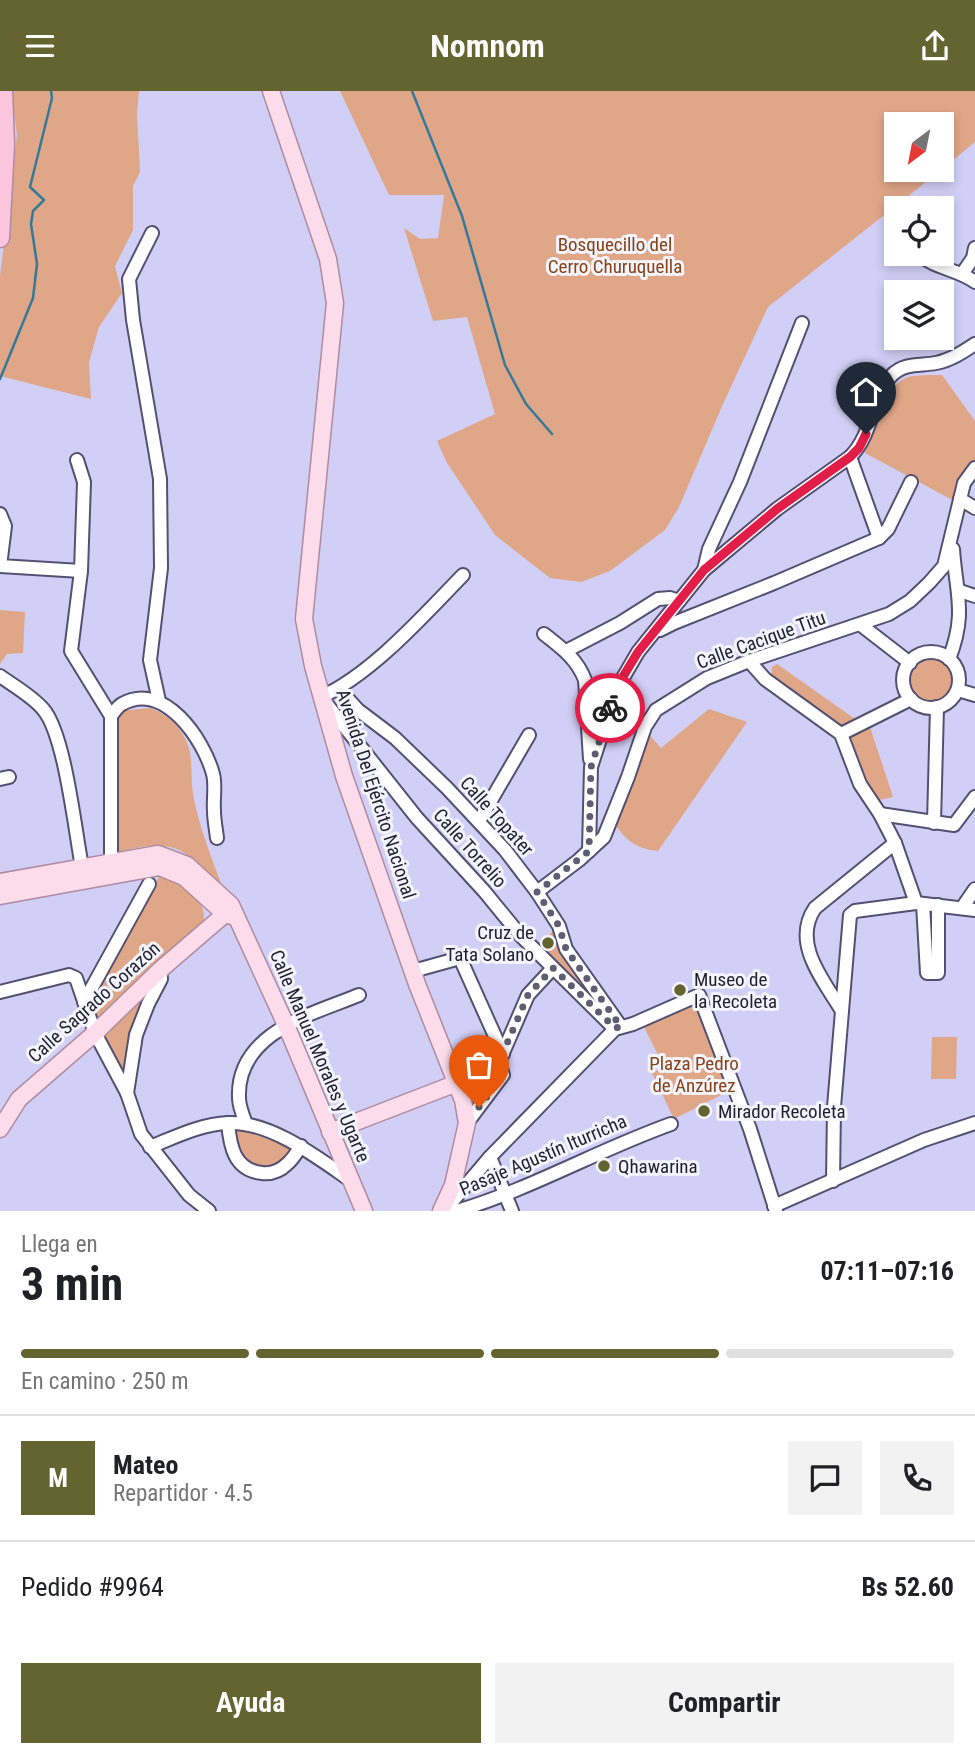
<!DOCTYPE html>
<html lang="es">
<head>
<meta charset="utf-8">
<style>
  :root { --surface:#fff; --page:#f2f2f2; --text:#202124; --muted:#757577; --line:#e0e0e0; --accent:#646431 }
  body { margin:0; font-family:"Roboto Condensed",sans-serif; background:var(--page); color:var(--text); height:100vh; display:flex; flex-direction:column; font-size:26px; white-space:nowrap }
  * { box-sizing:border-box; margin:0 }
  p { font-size:23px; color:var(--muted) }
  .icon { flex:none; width:38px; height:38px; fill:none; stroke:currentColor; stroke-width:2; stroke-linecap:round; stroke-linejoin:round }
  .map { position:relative; height:1120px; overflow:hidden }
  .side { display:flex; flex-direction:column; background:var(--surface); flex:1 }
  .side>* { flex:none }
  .needle { width:46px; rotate:212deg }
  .fabs { position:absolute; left:884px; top:21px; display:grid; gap:14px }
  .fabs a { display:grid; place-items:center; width:70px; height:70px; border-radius:0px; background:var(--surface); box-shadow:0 4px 10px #0003; font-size:35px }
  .pin { position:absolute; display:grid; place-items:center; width:60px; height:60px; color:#fff; margin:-72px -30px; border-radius:50% 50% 50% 0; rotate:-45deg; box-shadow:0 0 7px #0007 }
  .pin .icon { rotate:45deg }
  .courier { position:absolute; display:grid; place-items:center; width:70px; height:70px; margin:-35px; border:5px solid #e11d48; border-radius:50%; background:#fff; color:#222; box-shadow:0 2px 9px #0007 }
  .summary em { font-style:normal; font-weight:700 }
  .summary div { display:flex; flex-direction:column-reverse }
  .summary { display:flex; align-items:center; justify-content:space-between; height:119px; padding:0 21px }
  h1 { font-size:46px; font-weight:700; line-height:52px }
  .bar { display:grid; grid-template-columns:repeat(4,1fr); gap:10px 7px; align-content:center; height:84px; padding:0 21px }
  .bar i { height:9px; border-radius:5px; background:var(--line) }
  .bar .active { background:var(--accent) }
  .bar p { grid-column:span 4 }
  .line { display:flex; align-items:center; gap:18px; padding:0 21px; border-top:2px solid var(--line) }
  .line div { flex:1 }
  .round { display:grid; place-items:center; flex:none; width:74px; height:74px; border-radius:0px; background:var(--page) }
  .action { display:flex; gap:14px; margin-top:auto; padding:14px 21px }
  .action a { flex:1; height:80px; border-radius:0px; background:var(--accent); color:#fff; font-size:28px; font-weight:700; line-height:80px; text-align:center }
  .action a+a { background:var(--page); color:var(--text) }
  header { display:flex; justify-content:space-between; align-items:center; height:91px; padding:0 21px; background:var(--accent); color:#fff; font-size:32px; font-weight:700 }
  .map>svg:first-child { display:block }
  .green { fill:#e0a688 }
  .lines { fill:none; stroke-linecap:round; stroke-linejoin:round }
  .stream { stroke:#357999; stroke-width:2.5 }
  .minor-casing { stroke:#545071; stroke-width:16 }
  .major-casing { stroke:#ae8ba0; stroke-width:19 }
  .highway-casing { stroke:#ae8ba0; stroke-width:21 }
  .minor { stroke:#fff; stroke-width:12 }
  .major { stroke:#fcdceb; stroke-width:16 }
  .highway { stroke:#fac5dd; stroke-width:18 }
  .done { stroke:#5f5d74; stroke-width:7; stroke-dasharray:0 12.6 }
  .route { stroke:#e11d48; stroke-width:9 }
  .poi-dot { fill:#646431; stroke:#f4f4fc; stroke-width:2.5 }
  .labels { text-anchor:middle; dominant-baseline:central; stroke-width:6; stroke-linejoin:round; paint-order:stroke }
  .park-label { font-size:19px; fill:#874215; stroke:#f4f4fc }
  .street-label { font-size:19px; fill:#211f2e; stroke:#f4f4fc }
  .poi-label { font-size:19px; fill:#211f2e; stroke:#f4f4fc; text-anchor:start }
</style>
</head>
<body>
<header><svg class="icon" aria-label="menu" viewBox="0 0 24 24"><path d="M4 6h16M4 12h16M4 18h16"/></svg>Nomnom<svg class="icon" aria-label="share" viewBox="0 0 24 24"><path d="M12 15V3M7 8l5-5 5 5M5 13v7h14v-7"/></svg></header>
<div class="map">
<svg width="975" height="1120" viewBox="0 0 975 1120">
  <rect width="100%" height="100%" fill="#d2cff6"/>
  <!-- green -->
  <g class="green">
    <path d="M11,0H139L137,22L140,81L133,95V139L115,175L122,202L99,236L89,271L91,308L0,285V185L17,44Z"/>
    <path d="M340,0H975V51L942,78V33H896V79H941L768,216L723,313L679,416L665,439L610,480L581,491L550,487L495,444L447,372L437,350L495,323L467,226L433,230L404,137L420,148L438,147L444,104H389Z"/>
    <path d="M942,284L975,330V371L956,411L865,362C869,342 886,292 908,286C918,284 931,284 942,284Z"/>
    <path d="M0,519L25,521L23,562L7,563L0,573Z"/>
    <circle cx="930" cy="588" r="23"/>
    <path d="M777,573L858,630L841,637L771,587L772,576Z"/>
    <path d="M150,617C167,623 177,632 186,649C194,666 190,684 193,703C199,737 213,770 225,803C188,760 179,745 119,761L116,757V625L119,620Z"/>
    <path d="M709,618L747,631L658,760C637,758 626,750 614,732L646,640L661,657Z"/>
    <path d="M870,636L893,706L879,709L867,693L848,650L849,644Z"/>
    <path d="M160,784C180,790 210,808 203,833L102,927C93,927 92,922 89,915L91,909Z"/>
    <path d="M556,838L606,922L535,855Z"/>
    <path d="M151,898L133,934L125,985H123L104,944Z"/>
    <path d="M692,915L697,916L729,1000L674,1028L652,982L664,976L644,936Z"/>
    <path d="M932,946H957L956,988H931Z"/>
    <path d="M236,1037L274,1050L292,1059C280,1075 255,1087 241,1065C237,1057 237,1046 236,1037Z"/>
  </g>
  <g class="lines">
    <!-- stream -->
    <g class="stream">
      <path d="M412,0L462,125L505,274L526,313L552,343"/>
      <path d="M0,288L33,207L37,173L31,133L33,120L44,109L30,96L52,7L51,0"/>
    </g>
    <!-- minor casing -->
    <g class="minor-casing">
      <g id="minor">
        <path d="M915,117V116"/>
        <path d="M152,142L129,188L133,229L160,388L161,477L150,569L159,610"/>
        <path d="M919,163C935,178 958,178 975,191"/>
        <path d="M962,183L973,167L975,157"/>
        <path d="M850,366L879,447"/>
        <path d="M77,369L84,391L81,480L71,560L111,625V772"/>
        <path d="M960,408L975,417"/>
        <path d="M0,423L5,435L0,475L81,480"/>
        <path d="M704,479L709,458L740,391L802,232"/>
        <path d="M463,484C424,524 372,583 321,606L417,727L484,800L520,844L615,938"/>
        <path d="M960,500L975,505"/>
        <path d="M861,534L910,572"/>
        <path d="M660,539L674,532L774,492L879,447L888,438L911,391"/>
        <path d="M544,543C562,557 577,568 585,589L590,668"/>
        <path d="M566,560L620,532L658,508L670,507L679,510"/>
        <circle cx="931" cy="589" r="28"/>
        <path d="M949,568C967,522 956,503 953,458"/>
        <path d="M749,570L765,588L841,643L860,693L880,723L895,752L916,812"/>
        <path d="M0,585C14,595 32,605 43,618C65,643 75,740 82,776"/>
        <path d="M339,598L358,619L395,647L447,697L505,759L537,801L559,835L566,858L619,933"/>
        <path d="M958,599L975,604"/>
        <path d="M111,625C114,621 118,615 122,613C164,589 204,649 213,683C216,694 213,708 214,720C214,729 216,738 217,747"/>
        <path d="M841,643L911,608"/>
        <path d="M0,688L9,686"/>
        <path d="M880,723L954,734L975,706"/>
        <path d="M479,730L529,644"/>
        <path d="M934,732L937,616"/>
        <path d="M589,760L591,676L613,608L624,585L638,561L704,479L777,418L850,366C874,342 871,306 891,285C904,271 920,275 936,272C951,269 963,261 975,253"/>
        <path d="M537,801L579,769L604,746L628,686L645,636L656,619L707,587L749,570L889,523L910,510L929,492L944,475L964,392L975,377"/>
        <path d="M923,813L927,882H938V814"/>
        <path d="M962,817L975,798"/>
        <path d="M160,879L161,888L148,913L136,944L127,1002L141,1043L189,1104L209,1120"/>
        <path d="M413,880L460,867L503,963"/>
        <path d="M0,901L69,884L76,887L95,942L127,1002"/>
        <path d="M84,911L149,793"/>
        <path d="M842,920C824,890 791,852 815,817L895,752"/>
        <path d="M228,1032C230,1055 234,1079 262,1082C271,1083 280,1080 287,1073C293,1068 297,1061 301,1055"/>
        <path d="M467,1032L503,984L499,971L528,904L553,877"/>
        <path d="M246,1033C243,1025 239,1015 239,1007C236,942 312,923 359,904"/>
        <path d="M150,1056C175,1046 201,1033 228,1032C270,1030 317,1066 350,1089"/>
        <path d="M490,1066L512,1120"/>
        <path d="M833,1090L834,1016L850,824L855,820L916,812L975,819"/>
        <path d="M774,1115L924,1049L975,1032"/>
        <path d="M446,1118L490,1066L615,938L633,933L699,904L750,1038L776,1120"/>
        <path d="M457,1120C531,1098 598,1059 671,1033"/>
      </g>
    </g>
    <!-- major casing -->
    <g class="major-casing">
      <g id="major">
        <path d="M271,0L328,168L335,212L304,528L313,575L344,685L417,893L463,1009L467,1032L453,1094L441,1120"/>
        <path d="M0,791L158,763L187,774L231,814L286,934L364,1120"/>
        <path d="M0,805L160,776L184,786L225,823L232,825"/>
        <path d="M0,1038L19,1008L95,942L160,879L225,823"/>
        <path d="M330,1041L457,992"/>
      </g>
    </g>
    <!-- highway casing -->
    <g class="highway-casing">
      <path id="highway" d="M0,147L5,54L3,0"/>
    </g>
    <!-- minor -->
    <use href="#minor" class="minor"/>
    <!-- major -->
    <use href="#major" class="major"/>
    <!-- highway -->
    <use href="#highway" class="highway"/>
  </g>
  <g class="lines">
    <!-- done -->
    <path class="done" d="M479,1016L503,984L499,971L528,904L553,877L615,937L621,936L566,858L559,835L537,801L589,760L591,676L610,617"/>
    <!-- route -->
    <path class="route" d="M610,617L624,584L638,561L704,479L777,418L850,366L859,357L866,343"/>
  </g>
  <!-- markers -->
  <g class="poi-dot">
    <circle cx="548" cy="852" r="7"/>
    <circle cx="680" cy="899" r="7"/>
    <circle cx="704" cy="1020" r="7"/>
    <circle cx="604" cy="1075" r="7"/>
  </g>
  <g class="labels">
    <!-- park labels -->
    <g class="park-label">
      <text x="615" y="153">Bosquecillo del<tspan x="615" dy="22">Cerro Churuquella</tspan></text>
      <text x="694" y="972">Plaza Pedro<tspan x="694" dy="22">de Anzúrez</tspan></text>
    </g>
    <!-- street labels -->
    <g class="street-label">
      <text transform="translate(761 549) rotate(-20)">Calle Cacique Titu</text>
      <text transform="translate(376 703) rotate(72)">Avenida Del Ejército Nacional</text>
      <text transform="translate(497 725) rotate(48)">Calle Topater</text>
      <text transform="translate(470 757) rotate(48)">Calle Torrelio</text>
      <text transform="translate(94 911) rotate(-42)">Calle Sagrado Corazón</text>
      <text transform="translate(320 965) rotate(67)">Calle Manuel Morales y Ugarte</text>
      <text transform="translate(543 1064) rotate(-23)">Pasaje Agustín Iturricha</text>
    </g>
    <!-- poi labels -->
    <g class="poi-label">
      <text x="534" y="841" text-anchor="end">Cruz de<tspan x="534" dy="22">Tata Solano</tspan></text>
      <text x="694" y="888">Museo de<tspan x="694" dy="22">la Recoleta</tspan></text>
      <text x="718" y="1020">Mirador Recoleta</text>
      <text x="618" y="1075">Qhawarina</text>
    </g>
  </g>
</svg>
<div class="fabs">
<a><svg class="needle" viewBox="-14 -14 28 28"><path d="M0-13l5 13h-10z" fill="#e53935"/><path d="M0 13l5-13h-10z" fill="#757577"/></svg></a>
<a><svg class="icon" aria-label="locate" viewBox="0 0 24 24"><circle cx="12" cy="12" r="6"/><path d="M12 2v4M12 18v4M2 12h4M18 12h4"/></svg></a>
<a><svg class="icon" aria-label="layers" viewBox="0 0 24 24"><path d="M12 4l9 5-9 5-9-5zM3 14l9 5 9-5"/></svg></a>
</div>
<div class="pin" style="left:479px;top:1016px;background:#ea580c"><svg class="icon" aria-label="bag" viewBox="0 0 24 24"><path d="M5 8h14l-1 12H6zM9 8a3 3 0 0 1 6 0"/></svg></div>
<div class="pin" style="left:866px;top:343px;background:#1f2937"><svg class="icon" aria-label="home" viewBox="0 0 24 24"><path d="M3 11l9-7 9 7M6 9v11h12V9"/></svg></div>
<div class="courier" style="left:610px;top:617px"><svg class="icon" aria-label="bike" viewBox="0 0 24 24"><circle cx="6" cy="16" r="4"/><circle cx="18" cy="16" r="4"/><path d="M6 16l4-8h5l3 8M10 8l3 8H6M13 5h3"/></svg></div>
</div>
<section class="side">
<div class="summary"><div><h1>3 min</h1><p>Llega en</p></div><em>07:11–07:16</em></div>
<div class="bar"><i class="active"></i><i class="active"></i><i class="active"></i><i></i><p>En camino · 250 m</p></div>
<div class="line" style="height:126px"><b class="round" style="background:var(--accent);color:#fff">M</b><div><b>Mateo</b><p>Repartidor · 4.5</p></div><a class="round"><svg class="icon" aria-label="chat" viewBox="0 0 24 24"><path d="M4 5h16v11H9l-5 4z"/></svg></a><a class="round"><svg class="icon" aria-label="phone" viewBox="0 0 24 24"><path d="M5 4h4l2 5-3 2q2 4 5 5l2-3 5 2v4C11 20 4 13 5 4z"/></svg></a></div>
<div class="line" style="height:91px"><div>Pedido #9964</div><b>Bs 52.60</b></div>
<div class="action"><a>Ayuda</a><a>Compartir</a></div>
</section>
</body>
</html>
